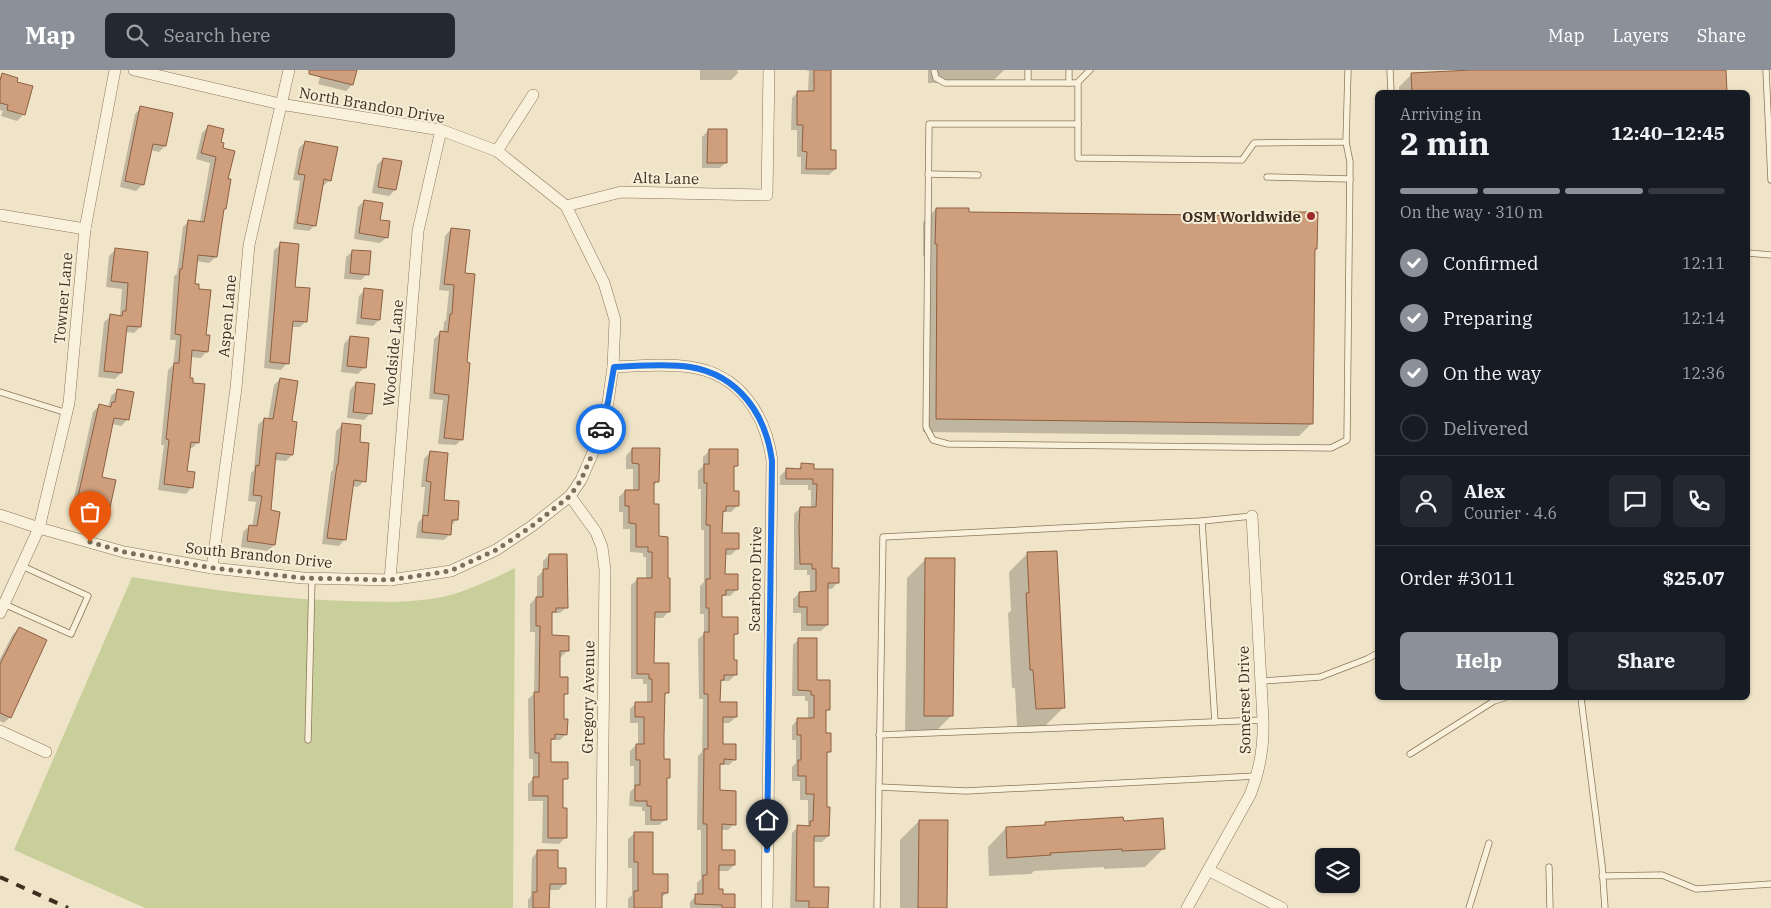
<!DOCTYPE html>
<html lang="en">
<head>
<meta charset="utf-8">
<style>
  :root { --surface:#171b24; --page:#242831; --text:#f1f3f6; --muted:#9ea1a6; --line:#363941; --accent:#8c9099 }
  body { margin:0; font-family:"IBM Plex Serif",serif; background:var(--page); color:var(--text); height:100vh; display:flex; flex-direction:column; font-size:19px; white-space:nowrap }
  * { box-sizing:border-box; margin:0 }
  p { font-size:16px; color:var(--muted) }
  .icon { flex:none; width:28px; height:28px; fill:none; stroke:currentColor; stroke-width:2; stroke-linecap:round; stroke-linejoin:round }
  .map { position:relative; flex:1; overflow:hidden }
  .details { position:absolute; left:1375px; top:20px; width:375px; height:610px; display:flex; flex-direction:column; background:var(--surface); border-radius:8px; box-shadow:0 1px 4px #0004 }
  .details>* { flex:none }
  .controls { position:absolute; left:1315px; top:778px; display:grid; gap:10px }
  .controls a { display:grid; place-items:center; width:45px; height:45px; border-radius:8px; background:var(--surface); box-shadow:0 1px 4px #0004; font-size:25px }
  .pin { position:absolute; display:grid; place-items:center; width:42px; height:42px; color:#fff; margin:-51px -21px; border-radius:50% 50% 50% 0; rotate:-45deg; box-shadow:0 0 5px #0007 }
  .pin .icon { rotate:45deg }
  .courier { position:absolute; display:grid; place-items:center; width:50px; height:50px; margin:-25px; border:4px solid #1a73e8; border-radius:50%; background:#fff; color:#222; box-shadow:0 1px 6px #0007 }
  .overview em { font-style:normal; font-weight:700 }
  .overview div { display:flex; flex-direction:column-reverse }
  .overview { display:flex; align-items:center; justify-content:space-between; height:85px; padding:0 25px }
  h1 { font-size:32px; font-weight:700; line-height:38px }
  .bar { display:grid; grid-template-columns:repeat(4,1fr); gap:8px 5px; align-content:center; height:60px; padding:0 25px }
  .bar i { height:6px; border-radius:4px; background:var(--line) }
  .bar .on { background:var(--accent) }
  .bar p { grid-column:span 4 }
  .line { display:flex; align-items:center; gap:12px; padding:0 25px; border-top:1px solid var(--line) }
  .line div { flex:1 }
  .round { display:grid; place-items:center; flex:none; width:52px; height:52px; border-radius:8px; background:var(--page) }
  ol { padding:0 25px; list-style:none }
  li { display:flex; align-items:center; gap:15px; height:55px }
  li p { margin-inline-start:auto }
  li .icon { padding:5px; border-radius:50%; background:var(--accent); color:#fff; stroke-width:4 }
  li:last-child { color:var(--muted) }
  li i { width:28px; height:28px; border:2px solid var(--line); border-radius:50% }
  .action { display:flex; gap:10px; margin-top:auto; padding:10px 25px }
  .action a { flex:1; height:58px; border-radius:8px; background:var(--accent); color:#fff; font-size:20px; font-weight:700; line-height:58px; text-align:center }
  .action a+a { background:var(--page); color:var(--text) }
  header { display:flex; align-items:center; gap:30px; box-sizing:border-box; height:70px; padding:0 25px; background:var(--accent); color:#fff }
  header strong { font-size:24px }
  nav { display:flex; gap:28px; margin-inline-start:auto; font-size:18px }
  .search { width:350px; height:45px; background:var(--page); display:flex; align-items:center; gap:12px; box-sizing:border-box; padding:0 18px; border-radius:8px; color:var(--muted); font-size:19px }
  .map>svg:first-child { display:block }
  .green { fill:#c9cf9b }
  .shadow { fill:#0003 }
  .building { fill:#cf9f7d; stroke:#8d5f41 }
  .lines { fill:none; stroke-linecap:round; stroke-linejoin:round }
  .lane-casing { stroke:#8d765c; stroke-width:7 }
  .street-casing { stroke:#8d765c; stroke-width:12 }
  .lane { stroke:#faf1dc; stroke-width:5.5 }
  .street { stroke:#faf1dc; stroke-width:11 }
  .rail { stroke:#3d2e20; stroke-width:4; stroke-dasharray:9 9; stroke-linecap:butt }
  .done { stroke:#7c6e5b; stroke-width:5; stroke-dasharray:0 9 }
  .route { stroke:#1a73e8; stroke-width:6 }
  .poi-dot { fill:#9e2a2b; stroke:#f7eed8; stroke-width:2 }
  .labels { text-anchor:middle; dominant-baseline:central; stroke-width:4; stroke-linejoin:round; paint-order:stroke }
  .street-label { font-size:15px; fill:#3d2e20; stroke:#f7eed8 }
  .poi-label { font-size:15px; font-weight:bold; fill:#3d2e20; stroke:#f7eed8; text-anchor:end }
</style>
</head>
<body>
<header>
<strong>Map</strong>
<div class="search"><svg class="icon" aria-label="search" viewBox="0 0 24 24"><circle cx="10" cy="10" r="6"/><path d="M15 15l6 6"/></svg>Search here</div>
<nav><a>Map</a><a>Layers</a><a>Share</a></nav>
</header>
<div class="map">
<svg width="1771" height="838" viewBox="0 0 1771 838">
  <rect width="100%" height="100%" fill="#f0e4c8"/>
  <!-- green -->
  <path class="green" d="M515,498L513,838H145L14,780L132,507C203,519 274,529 346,531C376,532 408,533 437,528C464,523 490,510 515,498Z"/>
  <!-- shadow -->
  <g class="shadow">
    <path d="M322,0H356L352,15L346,21L318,14Z"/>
    <path d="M700,0H737L738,3L731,10H700Z"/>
    <path d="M805,0H831L830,81L835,99L829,105L801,104V87H797V60H791L792,28L798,22H808L809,1Z"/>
    <path d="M928,0H1004L991,13H928Z"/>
    <path d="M1475,0H1725L1726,22H1399V17L1411,5Z"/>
    <path d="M3,5L15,13L31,17L23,45L17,51L1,46L3,41L0,40V7Z"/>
    <path d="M141,38L165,76L159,82L150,80L143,114L136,121L120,117L135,44Z"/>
    <path d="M208,57L222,79L227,110L216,187L209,193L196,191L194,215L207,281L201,288L190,287L188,309L198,372L192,378H189L185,402L192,417L186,424L158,420L164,375H161L168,300L173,295L176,270H170L174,206L177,204L183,157L189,151L200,152L210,93L196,89L202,63Z"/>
    <path d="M708,61L726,92L720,98H702V67Z"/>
    <path d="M305,72L330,110L323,116H322L315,155L309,161L293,159L300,111L293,110L299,78Z"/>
    <path d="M383,89L395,120L389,126L372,123L377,95Z"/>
    <path d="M364,131L379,151L387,167L380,173L354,169L358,137Z"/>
    <path d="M936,139L967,144L1280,147L1284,143L1316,178L1314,181L1312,353L1299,366L923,362L925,187L923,186V152Z"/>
    <path d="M451,159L464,204L466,294L462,369L456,375L438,374L443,330L429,329L434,269L440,263H443L444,252L446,250L449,221L439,220L445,166Z"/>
    <path d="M281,174L293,218L306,251L300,257H291L287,293L281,300L264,298L274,180Z"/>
    <path d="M115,180L147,183L140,257L134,263L126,262L121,303L115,309L98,307L104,252L111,246H119L120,245L122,219L106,217L109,186Z"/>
    <path d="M353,181L367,204L361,210L344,209L346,187Z"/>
    <path d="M365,220L382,222L379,250L373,256L356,254L359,226Z"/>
    <path d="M350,267L364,298L358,304L341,302L344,274Z"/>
    <path d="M280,309L290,352L292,385L286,391L275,390L269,441L274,475L268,481L241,477L243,462L249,456L252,457L256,432L248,431L251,403L254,400L258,355L264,349L268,350L274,315Z"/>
    <path d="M356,313L371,343L364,350L347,348L350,320Z"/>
    <path d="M118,320L127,350L121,356L112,354L101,408L108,442L101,448L71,441L93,342L99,336L108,337L111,326Z"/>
    <path d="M342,355L358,373L364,411L358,417L352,416L345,469L339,476L322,474L331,402L333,400L336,361Z"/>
    <path d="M632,379L658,411L652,417V436L669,541L663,548H653V595L667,622L664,626L663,690L668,707L666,709V749L659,755H645V741H642V737L629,736L630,722L634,718V696H630V681L636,675H638V653H630V639L636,633H647V614H643V609H631V515L638,509H646V487H643V483L630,482V459H623V442H619V427L625,421H633V399H626V386Z"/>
    <path d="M710,380L737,395L733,399V422L737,436L731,442H724L721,444V465L738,478L731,485H724V505L737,519L730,526H723L721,528L720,548L737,563L733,567V591L735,605L729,611H722L719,613V633L736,647L729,653H722V675L735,689L729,695H721L719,697V721L734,754L728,760H721V781L734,795L728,801H718V820L734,838H690V832L697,825V813L701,809V760H697L698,686L702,682L703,629H699L698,569L704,564V544H700V516L704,512V460H701V419H698V401L703,396V387Z"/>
    <path d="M430,382L442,431L456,450L451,456L450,464L444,470L416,468L418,453L422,448L425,417H421L424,389Z"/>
    <path d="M802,395L813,400H832L831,499L838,512L832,519H827V555L821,561H801V543H793V529L799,523H810V505H807V500H794V444L800,438H811V420H808V415H780V406L786,400H797Z"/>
    <path d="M1027,484L1064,637L1045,656L1017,657L1015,618H1012L1008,543L1011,541L1009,502Z"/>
    <path d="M549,485L567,537L560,543H553L551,545V567L568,580L561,587H559V609L567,623L563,627V650L566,664L560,670H552L550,672V693L566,708L562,712V739L566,767L559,774L542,773L543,731H528V714L533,709V689H529L528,629L534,624L535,562H530V534L537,527V507L543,501V491Z"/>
    <path d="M926,489L952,645L933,664H905L907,508Z"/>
    <path d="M19,558L10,647L4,653L0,651V589L13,564Z"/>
    <path d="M799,569L816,611L829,639L825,643V664L830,681L826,685V738L828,766L822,772H813V818L827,838H790L792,763L798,757H805L808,755V730H800V711H792V697L796,693V670H792V656L798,649H808V631H805V626H792L793,575Z"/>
    <path d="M919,751L946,838H900V770Z"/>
    <path d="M1122,752L1164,778L1145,797L1104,799V797L1034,801L1031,804L989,806L988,777L1006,758L1043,756L1046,753Z"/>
    <path d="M635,763L651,805L667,823L661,828V838H628V829L632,825V798H628V769Z"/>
    <path d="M538,781L556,800L565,813L559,820H548V837L552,838H528V830L531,826L532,788Z"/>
  </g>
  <!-- building -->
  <g class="building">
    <path d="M309,0H357L353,15L309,4Z"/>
    <path d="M814,0H831V80H836V99H806L807,82L802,81L803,55H797V21H814Z"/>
    <path d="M1471,0H1726L1727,22H1412L1411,3Z"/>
    <path d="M2,3L18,8L17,12L33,16L25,45L7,40L8,35L0,33V11Z"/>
    <path d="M140,36L173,43L166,76L153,74L144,115L125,111Z"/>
    <path d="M208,55L224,59L221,72L224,73L223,78L235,81L228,109H231L226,139H224L217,187L198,185L195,214H199V219L211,220L206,265H210L208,282L192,280L190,308H193V313L205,314L199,373L191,372L187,401L195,402L193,418L164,414L169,370L166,369L174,293H179L181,265L175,264L180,199H182L188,150L204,152L216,87L201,83Z"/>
    <path d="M708,59H727V93H707Z"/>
    <path d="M305,71L338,77L331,111L324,109L316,156L297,153L305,105L298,104Z"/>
    <path d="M383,88L402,91L396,120L378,117Z"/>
    <path d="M364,130L383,133L380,150L390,151L388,168L359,163Z"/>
    <path d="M936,138H969V142L1284,146V142H1318L1317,179H1315L1313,354L936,349L937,174H935Z"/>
    <path d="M451,158L470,160L465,203L475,204L467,292L470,293L463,370L444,368L449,325L434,323L440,261L448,262L450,244H452L454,215L444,214Z"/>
    <path d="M280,172L299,174L295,217L310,218L307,252L293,251L289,294L270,292Z"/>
    <path d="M115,178L148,182L141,257L127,256L122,303L104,301L110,244L122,246L123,241H126L128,213L111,211Z"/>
    <path d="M352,180L371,181L369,205L350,203Z"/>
    <path d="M364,218L383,220L380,250L361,248Z"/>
    <path d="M350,266L369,268L366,298L347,296Z"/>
    <path d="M280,308L298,311L292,351L297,352L293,385L276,383L271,440L280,442L275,475L247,471L249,455L257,456L262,426L253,425L256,395L259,396L264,348L273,349Z"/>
    <path d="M356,312L375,314L372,344L353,342Z"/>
    <path d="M117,319L134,322L129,350L114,348L102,407L116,410L109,442L76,435L99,334L111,337L112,332H115Z"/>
    <path d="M342,353L361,355L360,372L369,373L366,412L354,410L346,470L327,468L337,395H338Z"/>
    <path d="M632,378H660L659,412H654V434H659V466L668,467V508H670V542H655L654,593H669V623H665L664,666V689H670V708H667V750H651V736H647V731H635V715H640V690H636V674H644V647H635V632H652V609H649V604H637V508H652V482H648V477H636V454L629,453V436H625V420H639V394L632,393Z"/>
    <path d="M709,379H738V396H734V421H739V436H726V441H723L722,463H739V479H726L725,504H738V520H726V525H722V547H738V564H734V590H737V605H724V610H721L720,632H737V647H723V674H736V690L724,689V694H720V720L736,721V755L722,754V780H735V795H719V819H723V824H735V838H722V835L695,834V824H703V805H707V754H703L704,679H708V624H704V562H709V538H706V509H710V455H706L707,413H704V394H709Z"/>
    <path d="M430,381L448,383L444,430L459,431L458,450H452L451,465L422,462L423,445L428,446L431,412L426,411Z"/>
    <path d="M801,393L814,394V399H833L832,498H839V513H828V555H807V537H799V522L816,521V499H812V494H800L799,456L800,437H816L817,414H813V409H786V398L801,399Z"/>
    <path d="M1057,481L1065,638L1036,639L1033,600H1030L1026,523H1029L1027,482Z"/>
    <path d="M549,484H567L568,538H556V542H552V565L569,566V581H560V607H568V624H564V649H568L567,665L555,664V669H551V692H568V709H563V738H567V768H548V726H533V707H539V683H535L534,622H539L540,556H536V527H543V499H548Z"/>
    <path d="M925,488H955L953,646H924Z"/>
    <path d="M19,557L47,570L11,648L0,643V594Z"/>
    <path d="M798,568H817V610H830V640H826V663H831V682H827V737H830L829,766H814V817H829L828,838H809V831H796L797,755L810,756V751H813L814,724H806V706H798V690H801V665H797V648H814V625H811V621L798,620Z"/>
    <path d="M1123,747L1124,751L1163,748L1165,779L1122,781V779L1050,783L1051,785L1007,788L1006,757L1045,755V752Z"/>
    <path d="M919,750H948L947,838H918Z"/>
    <path d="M634,762H653V804H668V823H662V838H634V821H638V792H634Z"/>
    <path d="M537,780H558V798H566V814H550L549,838H533V822H537Z"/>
  </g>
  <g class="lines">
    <!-- lane casing -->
    <g class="lane-casing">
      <g id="lane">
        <path d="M934,0L936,8L945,13H1077L1090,0"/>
        <path d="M1390,0L1391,22"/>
        <path d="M1766,0L1771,110"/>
        <path d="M1028,12V0"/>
        <path d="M1069,13V0"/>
        <path d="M1078,13V88L1242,90L1254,73L1346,72L1348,0"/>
        <path d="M1078,54H929L926,357L933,370L948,374L1331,378L1347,370L1350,92L1346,72"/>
        <path d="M928,104L978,105"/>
        <path d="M1267,107L1350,109"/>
        <path d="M1748,183L1771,185"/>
        <path d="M0,322L67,343"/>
        <path d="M1202,451L1215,652"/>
        <path d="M4,534L71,564L88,526L22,496"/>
        <path d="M1261,611L1320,607L1367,589L1378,583"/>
        <path d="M1581,628L1602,795L1605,838"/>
        <path d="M879,665L1263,650"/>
        <path d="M308,670L312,508"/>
        <path d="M1410,684L1494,631L1504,628"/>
        <path d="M879,717L966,721L1256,706"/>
        <path d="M1549,797L1550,838"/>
        <path d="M1602,806L1662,805L1696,819L1771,814"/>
        <path d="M877,838L883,467L1202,451L1252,446"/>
        <path d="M1469,838L1489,773"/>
      </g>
    </g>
    <!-- street casing -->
    <g class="street-casing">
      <g id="street">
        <path d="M497,81L533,25"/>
        <path d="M566,136L621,122L767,125L769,0"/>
        <path d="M0,145L85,159"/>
        <path d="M613,297C638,296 667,293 690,297C740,304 766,345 772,391L767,838"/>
        <path d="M570,426L596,462L602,477L605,500L601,838"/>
        <path d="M0,445L39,458L124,482L212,498L303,508L390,510L451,501L496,480L532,456L570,426L581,410L598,371L608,332L613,297L615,250L604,213L566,136L497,81L441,60L280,34L134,0"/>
        <path d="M212,498L236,318L249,175L289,0"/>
        <path d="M390,510L418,161L441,60"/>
        <path d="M0,543L39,458L69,333L85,159L115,0"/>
        <path d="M0,661L46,682"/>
        <path d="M1208,800L1282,838"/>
        <path d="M1187,838L1250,725C1260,700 1264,677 1263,650L1252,446"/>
      </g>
    </g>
    <!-- lane -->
    <use href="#lane" class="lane"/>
    <!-- street -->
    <use href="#street" class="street"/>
    <!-- rail -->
    <path class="rail" d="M0,807L68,838"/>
  </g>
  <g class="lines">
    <!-- done -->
    <path class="done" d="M90,472L124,482L212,498L303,508L390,510L450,501L496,480L532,456L570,426L581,410L598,371L601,359"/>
    <!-- route -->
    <path class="route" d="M601,359L608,332L614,297C637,296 668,293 690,297C739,305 766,345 772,391L767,780"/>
  </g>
  <!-- markers -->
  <circle class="poi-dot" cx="1311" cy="146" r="5"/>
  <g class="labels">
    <!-- street labels -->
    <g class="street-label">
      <text transform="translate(372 35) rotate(10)">North Brandon Drive</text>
      <text transform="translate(666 108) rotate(1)">Alta Lane</text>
      <text transform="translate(63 228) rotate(-85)">Towner Lane</text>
      <text transform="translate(227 246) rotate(-85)">Aspen Lane</text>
      <text transform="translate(393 283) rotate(-85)">Woodside Lane</text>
      <text transform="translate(259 485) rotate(6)">South Brandon Drive</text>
      <text transform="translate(755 509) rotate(-89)">Scarboro Drive</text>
      <text transform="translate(588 627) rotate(-89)">Gregory Avenue</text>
      <text transform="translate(1244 630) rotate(-91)">Somerset Drive</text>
    </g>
    <!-- poi labels -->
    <g class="poi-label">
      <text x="1301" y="146">OSM Worldwide</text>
    </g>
  </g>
</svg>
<div class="controls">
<a><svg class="icon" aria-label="layers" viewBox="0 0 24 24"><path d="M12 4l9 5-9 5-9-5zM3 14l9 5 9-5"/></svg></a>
</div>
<div class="pin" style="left:90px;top:472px;background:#ea580c"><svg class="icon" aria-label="bag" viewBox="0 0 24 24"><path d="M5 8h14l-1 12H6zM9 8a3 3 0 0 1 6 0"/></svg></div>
<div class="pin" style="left:767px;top:780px;background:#1f2937"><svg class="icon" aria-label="home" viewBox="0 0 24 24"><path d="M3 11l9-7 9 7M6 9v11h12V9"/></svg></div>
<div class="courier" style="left:601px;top:359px"><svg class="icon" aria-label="car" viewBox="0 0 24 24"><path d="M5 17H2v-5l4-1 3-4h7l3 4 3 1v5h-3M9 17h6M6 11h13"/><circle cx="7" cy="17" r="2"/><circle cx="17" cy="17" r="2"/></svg></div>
<section class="details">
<div class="overview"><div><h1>2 min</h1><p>Arriving in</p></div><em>12:40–12:45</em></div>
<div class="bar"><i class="on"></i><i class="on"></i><i class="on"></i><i></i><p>On the way · 310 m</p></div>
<ol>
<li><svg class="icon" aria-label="check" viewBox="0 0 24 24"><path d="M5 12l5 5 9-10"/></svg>Confirmed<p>12:11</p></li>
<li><svg class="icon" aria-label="check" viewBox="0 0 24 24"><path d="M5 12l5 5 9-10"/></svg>Preparing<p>12:14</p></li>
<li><svg class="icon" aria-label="check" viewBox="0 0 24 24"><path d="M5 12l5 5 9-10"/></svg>On the way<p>12:36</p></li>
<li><i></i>Delivered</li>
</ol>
<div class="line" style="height:90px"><a class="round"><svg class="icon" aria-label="person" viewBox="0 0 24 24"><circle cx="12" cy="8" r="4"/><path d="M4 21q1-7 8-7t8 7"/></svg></a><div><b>Alex</b><p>Courier · 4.6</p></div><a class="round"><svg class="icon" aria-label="chat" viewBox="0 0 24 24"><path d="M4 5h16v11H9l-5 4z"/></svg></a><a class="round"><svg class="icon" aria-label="phone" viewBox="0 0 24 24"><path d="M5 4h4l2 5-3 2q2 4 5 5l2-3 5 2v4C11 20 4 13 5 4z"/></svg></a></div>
<div class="line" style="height:65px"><div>Order #3011</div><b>$25.07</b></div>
<div class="action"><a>Help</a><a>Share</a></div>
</section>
</div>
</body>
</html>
